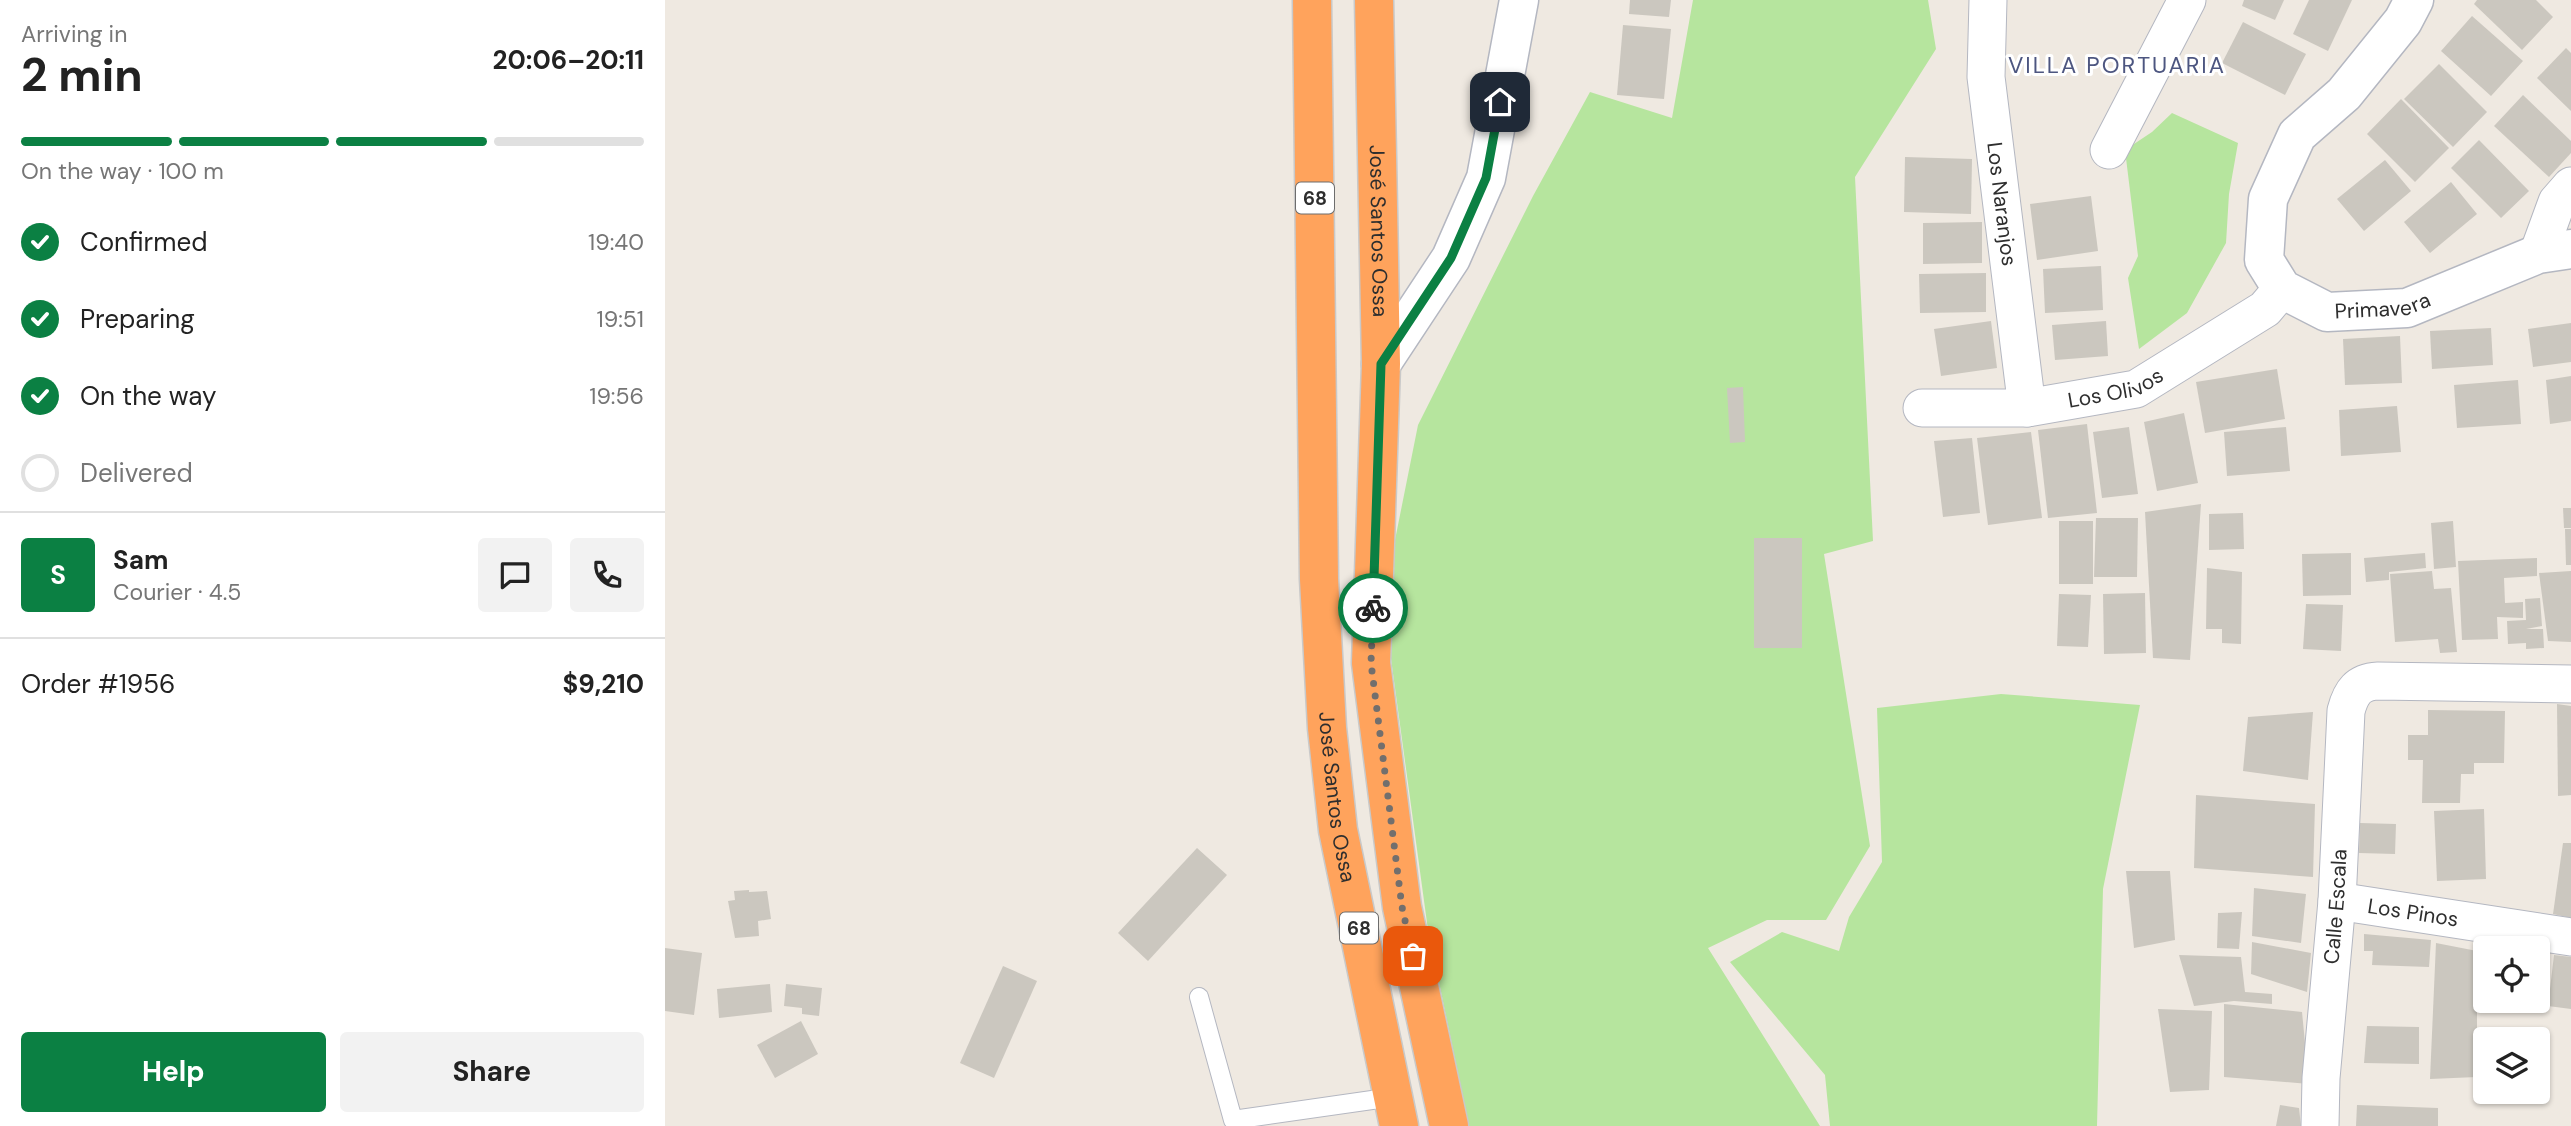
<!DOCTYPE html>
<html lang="en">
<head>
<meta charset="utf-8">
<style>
  :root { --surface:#fff; --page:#f2f2f2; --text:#222; --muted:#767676; --line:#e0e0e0; --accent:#0b8043 }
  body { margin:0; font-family:"DM Sans",sans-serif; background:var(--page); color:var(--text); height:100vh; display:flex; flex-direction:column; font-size:26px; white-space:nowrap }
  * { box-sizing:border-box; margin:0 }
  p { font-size:23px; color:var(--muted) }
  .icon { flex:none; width:38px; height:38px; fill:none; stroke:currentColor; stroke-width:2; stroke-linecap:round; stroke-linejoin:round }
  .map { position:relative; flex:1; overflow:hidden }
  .sheet { display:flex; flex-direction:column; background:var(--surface); width:665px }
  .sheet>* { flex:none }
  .tools { position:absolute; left:1808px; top:936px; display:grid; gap:14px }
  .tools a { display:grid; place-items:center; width:77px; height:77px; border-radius:7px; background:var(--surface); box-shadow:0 2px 5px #0004; font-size:35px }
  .pin { position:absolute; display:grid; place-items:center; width:60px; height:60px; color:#fff; margin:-30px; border-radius:14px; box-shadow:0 4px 10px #0006 }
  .courier { position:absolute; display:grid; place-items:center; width:70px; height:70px; margin:-35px; border:5px solid #0b8043; border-radius:50%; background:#fff; color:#222; box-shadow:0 2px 9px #0007 }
  .overview em { font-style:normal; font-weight:700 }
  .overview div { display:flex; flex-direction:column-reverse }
  .overview { display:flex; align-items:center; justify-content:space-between; height:119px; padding:0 21px }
  h1 { font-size:46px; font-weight:700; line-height:52px }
  .bar { display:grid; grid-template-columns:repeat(4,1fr); gap:10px 7px; align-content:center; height:84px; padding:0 21px }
  .bar i { height:9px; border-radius:5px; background:var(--line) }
  .bar .active { background:var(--accent) }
  .bar p { grid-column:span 4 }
  .line { display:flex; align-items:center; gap:18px; padding:0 21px; border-top:2px solid var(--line) }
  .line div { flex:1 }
  .round { display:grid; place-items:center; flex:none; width:74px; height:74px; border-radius:7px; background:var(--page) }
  ol { padding:0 21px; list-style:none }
  li { display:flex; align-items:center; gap:21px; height:77px }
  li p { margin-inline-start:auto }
  li .icon { padding:7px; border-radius:50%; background:var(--accent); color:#fff; stroke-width:4 }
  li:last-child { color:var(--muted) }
  li i { width:38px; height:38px; border:4px solid var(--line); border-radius:50% }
  .button { display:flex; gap:14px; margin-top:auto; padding:14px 21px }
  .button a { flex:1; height:80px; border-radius:7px; background:var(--accent); color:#fff; font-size:28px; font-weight:700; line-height:80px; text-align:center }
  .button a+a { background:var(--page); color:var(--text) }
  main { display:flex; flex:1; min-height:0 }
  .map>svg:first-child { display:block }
  .green { fill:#b6e59e }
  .building { fill:#cbc7bf }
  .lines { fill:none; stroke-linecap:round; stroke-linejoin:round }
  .service-casing { stroke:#b4b7c1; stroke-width:20 }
  .minor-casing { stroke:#b4b7c1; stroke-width:39 }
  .tertiary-casing { stroke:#b4b7c1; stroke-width:41 }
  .motorway-casing { stroke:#c9c9c9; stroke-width:41 }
  .service { stroke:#fff; stroke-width:18 }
  .minor { stroke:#fff; stroke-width:37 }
  .tertiary { stroke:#fff; stroke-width:38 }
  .motorway { stroke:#ffa35c; stroke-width:38 }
  .done { stroke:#726f6d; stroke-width:7; stroke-dasharray:0 12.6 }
  .route { stroke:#0b8043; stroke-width:9 }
  .labels { text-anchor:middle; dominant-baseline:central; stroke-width:6; stroke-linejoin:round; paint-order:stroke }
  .shield { fill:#fff; stroke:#6d6d6d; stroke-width:2 }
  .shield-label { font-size:19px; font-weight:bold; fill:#2e2e2e }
  .street-label { font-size:21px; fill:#2e2e2e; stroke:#fff }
  .neighbourhood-label { font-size:23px; letter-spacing:2px; fill:#4d5680; stroke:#fff }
</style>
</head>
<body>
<main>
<section class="sheet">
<div class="overview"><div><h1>2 min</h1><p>Arriving in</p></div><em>20:06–20:11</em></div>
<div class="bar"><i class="active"></i><i class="active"></i><i class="active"></i><i></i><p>On the way · 100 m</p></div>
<ol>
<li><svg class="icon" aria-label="check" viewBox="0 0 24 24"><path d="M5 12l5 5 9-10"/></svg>Confirmed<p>19:40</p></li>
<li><svg class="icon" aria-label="check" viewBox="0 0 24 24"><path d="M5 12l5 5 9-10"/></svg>Preparing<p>19:51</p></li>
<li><svg class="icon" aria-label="check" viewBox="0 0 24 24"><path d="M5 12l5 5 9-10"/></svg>On the way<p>19:56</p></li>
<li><i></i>Delivered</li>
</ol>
<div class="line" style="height:126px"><b class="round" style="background:var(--accent);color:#fff">S</b><div><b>Sam</b><p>Courier · 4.5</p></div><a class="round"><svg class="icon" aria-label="chat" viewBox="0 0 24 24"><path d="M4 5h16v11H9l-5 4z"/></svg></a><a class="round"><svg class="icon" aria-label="phone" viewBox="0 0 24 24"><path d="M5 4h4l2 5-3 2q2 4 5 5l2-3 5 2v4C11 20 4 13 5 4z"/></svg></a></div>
<div class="line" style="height:91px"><div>Order #1956</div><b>$9,210</b></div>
<div class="button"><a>Help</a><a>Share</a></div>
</section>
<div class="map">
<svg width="1906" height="1126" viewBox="0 0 1906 1126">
  <rect width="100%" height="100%" fill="#efe9e1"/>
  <!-- green -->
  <g class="green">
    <path d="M1028,0H1263L1271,49L1190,177L1208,541L1159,554L1205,846L1161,920H1102L1043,948L1155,1126H804L763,930L718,600L753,425L868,196L925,92L1007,118Z"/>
    <path d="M1507,113L1573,143L1564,194L1561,243L1522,313L1474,349L1463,278L1473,256L1460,150L1487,132Z"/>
    <path d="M1336,694L1475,705L1438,889L1432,1126H1165L1160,1075L1065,962L1117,932L1174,951L1184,917L1217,862L1212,708Z"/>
  </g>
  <!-- building -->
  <g class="building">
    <path d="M965,0H1006L1004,17L964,14Z"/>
    <path d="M1579,0H1619L1610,20L1577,6Z"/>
    <path d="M1644,0H1687L1663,51L1628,34Z"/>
    <path d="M1812,0H1871L1888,17L1857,50L1809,4Z"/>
    <path d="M1807,16L1858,61L1826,96L1776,51Z"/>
    <path d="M1578,22L1641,54L1620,95L1557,63Z"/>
    <path d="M958,25L1006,29L999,99L952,95Z"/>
    <path d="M1901,48L1906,53V111L1872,78Z"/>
    <path d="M1774,64L1822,112L1788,147L1739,99Z"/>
    <path d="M1858,95L1906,141V153L1884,177L1829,126Z"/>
    <path d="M1736,99L1784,148L1750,182L1702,134Z"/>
    <path d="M1814,140L1864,191L1836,218L1786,168Z"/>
    <path d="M1240,157L1307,159L1306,214L1239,212Z"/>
    <path d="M1720,160L1746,191L1699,231L1672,199Z"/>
    <path d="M1786,182L1812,214L1765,253L1739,222Z"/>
    <path d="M1426,196L1433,251L1372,260L1365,204Z"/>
    <path d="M1317,222V263L1258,264V223Z"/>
    <path d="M1436,266L1438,310L1380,313L1378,269Z"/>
    <path d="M1321,273V312L1255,313L1254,274Z"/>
    <path d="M1326,321L1332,368L1276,376L1269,329Z"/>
    <path d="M1441,321L1443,356L1390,360L1387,325Z"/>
    <path d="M1906,323V362L1868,367L1863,329Z"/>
    <path d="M1826,328L1828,365L1767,369L1765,331Z"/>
    <path d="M1735,336L1737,383L1680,385L1678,339Z"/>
    <path d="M1612,369L1620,419L1540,433L1531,382Z"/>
    <path d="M1906,376V421L1885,424L1881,380Z"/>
    <path d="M1853,380L1856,424L1792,428L1789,385Z"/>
    <path d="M1078,387L1080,442L1065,443L1062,388Z"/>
    <path d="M1732,406L1736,452L1676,456L1674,410Z"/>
    <path d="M1519,413L1533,483L1492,491L1479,422Z"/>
    <path d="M1422,424L1432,513L1383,518L1373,430Z"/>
    <path d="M1464,427L1473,494L1437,498L1428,432Z"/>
    <path d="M1621,427L1625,471L1562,476L1559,432Z"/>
    <path d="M1366,432L1377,518L1323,525L1312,438Z"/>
    <path d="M1307,438L1315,513L1278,517L1269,441Z"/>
    <path d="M1536,504L1525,660L1488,658L1480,512Z"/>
    <path d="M1898,508H1906V528H1899Z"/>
    <path d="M1578,513L1579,549L1544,550V514Z"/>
    <path d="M1431,518H1473L1472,577H1429Z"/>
    <rect x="1394" y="521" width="34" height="63"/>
    <path d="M1788,521L1791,567L1769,569L1766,523Z"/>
    <path d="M1900,529H1906V565H1901Z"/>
    <rect x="1089" y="538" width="48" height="110"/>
    <path d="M1686,553V595L1638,596L1637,554Z"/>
    <path d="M1760,553L1761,568L1724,572V568V580L1701,582L1699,558Z"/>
    <path d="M1872,558V576L1839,578L1840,603L1858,602V618L1832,617L1833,639L1797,640L1793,561Z"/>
    <path d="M1542,568L1577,572L1576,644L1557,643V629H1541Z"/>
    <path d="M1767,571L1769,589L1786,588L1792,652L1775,653L1773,639L1730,642L1725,574Z"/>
    <path d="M1906,571V642L1883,641L1874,573Z"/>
    <path d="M1480,593L1481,653L1439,654L1438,594Z"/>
    <path d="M1394,594L1426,595L1423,647L1392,646Z"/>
    <path d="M1875,598L1877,626L1861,629H1878L1879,648L1861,649V643L1843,644L1842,621L1861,620L1860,599Z"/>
    <path d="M1641,604L1678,605L1676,651L1638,649Z"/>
    <path d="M1892,704L1906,706V795L1893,796Z"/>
    <path d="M1763,710L1840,711L1839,763H1809V774H1796L1795,803H1757L1758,760H1743V735H1763Z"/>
    <path d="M1648,712L1643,780L1578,771L1583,717Z"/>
    <path d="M1531,795L1650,804L1648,877L1529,868Z"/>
    <path d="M1819,809L1821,879L1772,881L1769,811Z"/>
    <path d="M1695,823L1731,824L1730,854L1694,853Z"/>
    <path d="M1898,843H1906V918L1888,914Z"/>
    <path d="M532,848L562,875L483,961L453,933Z"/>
    <path d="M1461,871H1505L1510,940L1469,948Z"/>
    <path d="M1589,888L1641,894L1636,943L1587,936Z"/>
    <path d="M84,890V892L102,891L106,919L93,921L94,936L70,938L63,901L70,900L69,891Z"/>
    <path d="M1577,912L1574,949L1552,948L1553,913Z"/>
    <path d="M1699,934L1766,940L1764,967L1707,965L1708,951H1699Z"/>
    <path d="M1587,942L1646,953L1642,992L1586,974Z"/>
    <path d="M1817,942L1847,947V948H1820L1818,964Z"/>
    <path d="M1771,943L1812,951V1077L1765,1079Z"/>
    <path d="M0,948L37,953L29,1015L0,1011Z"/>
    <path d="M1872,952L1883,954L1882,1012L1824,1002L1872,1001Z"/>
    <path d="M1514,955L1576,957L1580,992L1607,994V1004L1569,1001L1529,1006Z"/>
    <path d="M1889,955L1906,957V1009L1883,1006Z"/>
    <path d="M338,966L372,981L329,1078L295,1063Z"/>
    <path d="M105,984L107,1012L54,1018L52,989Z"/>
    <path d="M121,984L157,988L154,1016L137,1014V1008L119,1006Z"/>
    <path d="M1559,1004L1637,1012L1644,1084L1559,1077Z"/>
    <path d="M1493,1009L1547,1011L1544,1090L1505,1092Z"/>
    <path d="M136,1021L153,1054L110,1078L92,1045Z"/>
    <path d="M1702,1026L1754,1027V1064L1699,1063Z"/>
    <path d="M1615,1105L1634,1108L1636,1126H1611Z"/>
    <path d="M1692,1105L1773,1108V1126H1691Z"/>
  </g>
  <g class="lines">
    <!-- service casing -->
    <g class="service-casing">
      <path id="service" d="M534,997L568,1120L728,1097"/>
    </g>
    <!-- minor casing -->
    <g class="minor-casing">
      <g id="minor">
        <path id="s1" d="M1323,0L1321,77L1362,408"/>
        <path d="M1444,150L1522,0"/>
        <path d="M1873,254L1892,202L1906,186"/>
        <path id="s2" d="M1257,408H1362L1471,389L1600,309L1617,289"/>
        <path id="s3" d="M1672,901L1906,937"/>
        <path id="s4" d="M1655,1126L1656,1078L1672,901L1681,711C1686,692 1693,682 1713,681L1906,684"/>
      </g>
    </g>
    <!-- tertiary casing -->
    <g class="tertiary-casing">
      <g id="tertiary">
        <path id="s5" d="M1749,0L1738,21L1679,94L1632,135L1603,199L1599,260L1617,289L1662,312L1742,308L1873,254L1906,249"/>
        <path d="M716,364L786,258L821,178L854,0"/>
      </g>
    </g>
    <!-- motorway casing -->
    <g class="motorway-casing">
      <g id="motorway">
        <path id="s6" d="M647,0L654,579L662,728L673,830L734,1126"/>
        <path id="s7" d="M709,0L716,364L706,663L737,907L784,1126"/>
      </g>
    </g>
    <!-- service -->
    <use href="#service" class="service"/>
    <!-- minor -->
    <use href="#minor" class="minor"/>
    <!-- tertiary -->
    <use href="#tertiary" class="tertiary"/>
    <!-- motorway -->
    <use href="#motorway" class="motorway"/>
  </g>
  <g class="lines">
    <!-- done -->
    <path class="done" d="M708,608L706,663L737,907L748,956"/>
    <!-- route -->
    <path class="route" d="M708,608L716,364L786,258L821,178L835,102"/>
  </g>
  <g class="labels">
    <!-- shield labels -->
    <g class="shield">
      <rect x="631" y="182.5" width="38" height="31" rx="5"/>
      <rect x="675" y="912.5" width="38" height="31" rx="5"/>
    </g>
    <g class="shield-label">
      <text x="650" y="198">68</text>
      <text x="694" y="928">68</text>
    </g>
    <!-- street labels -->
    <g class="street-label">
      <text stroke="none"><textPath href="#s1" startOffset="205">Los Naranjos</textPath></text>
      <text stroke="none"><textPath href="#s7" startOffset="231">José Santos Ossa</textPath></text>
      <text stroke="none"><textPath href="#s5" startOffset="452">Primavera</textPath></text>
      <text stroke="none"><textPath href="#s2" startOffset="196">Los Olivos</textPath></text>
      <text stroke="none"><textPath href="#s6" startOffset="798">José Santos Ossa</textPath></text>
      <text stroke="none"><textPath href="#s4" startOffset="220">Calle Escala</textPath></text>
      <text stroke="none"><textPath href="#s3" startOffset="77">Los Pinos</textPath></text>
    </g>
    <!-- neighbourhood labels -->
    <g class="neighbourhood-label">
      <text x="1452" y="65">VILLA PORTUARIA</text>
    </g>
  </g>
</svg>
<div class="tools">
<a><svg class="icon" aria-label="locate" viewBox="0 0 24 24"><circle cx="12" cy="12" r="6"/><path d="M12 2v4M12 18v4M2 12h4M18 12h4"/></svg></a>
<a><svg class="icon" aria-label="layers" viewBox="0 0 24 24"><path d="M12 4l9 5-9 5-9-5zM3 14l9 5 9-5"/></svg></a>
</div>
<div class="pin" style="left:748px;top:956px;background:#ea580c"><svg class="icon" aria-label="bag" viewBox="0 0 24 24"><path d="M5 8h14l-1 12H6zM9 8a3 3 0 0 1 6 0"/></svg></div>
<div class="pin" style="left:835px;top:102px;background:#1f2937"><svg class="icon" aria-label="home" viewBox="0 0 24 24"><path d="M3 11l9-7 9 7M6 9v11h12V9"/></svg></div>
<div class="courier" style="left:708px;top:608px"><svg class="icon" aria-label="bike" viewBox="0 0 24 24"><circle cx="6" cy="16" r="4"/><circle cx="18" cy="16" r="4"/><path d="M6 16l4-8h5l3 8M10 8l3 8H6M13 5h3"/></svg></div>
</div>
</main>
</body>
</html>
